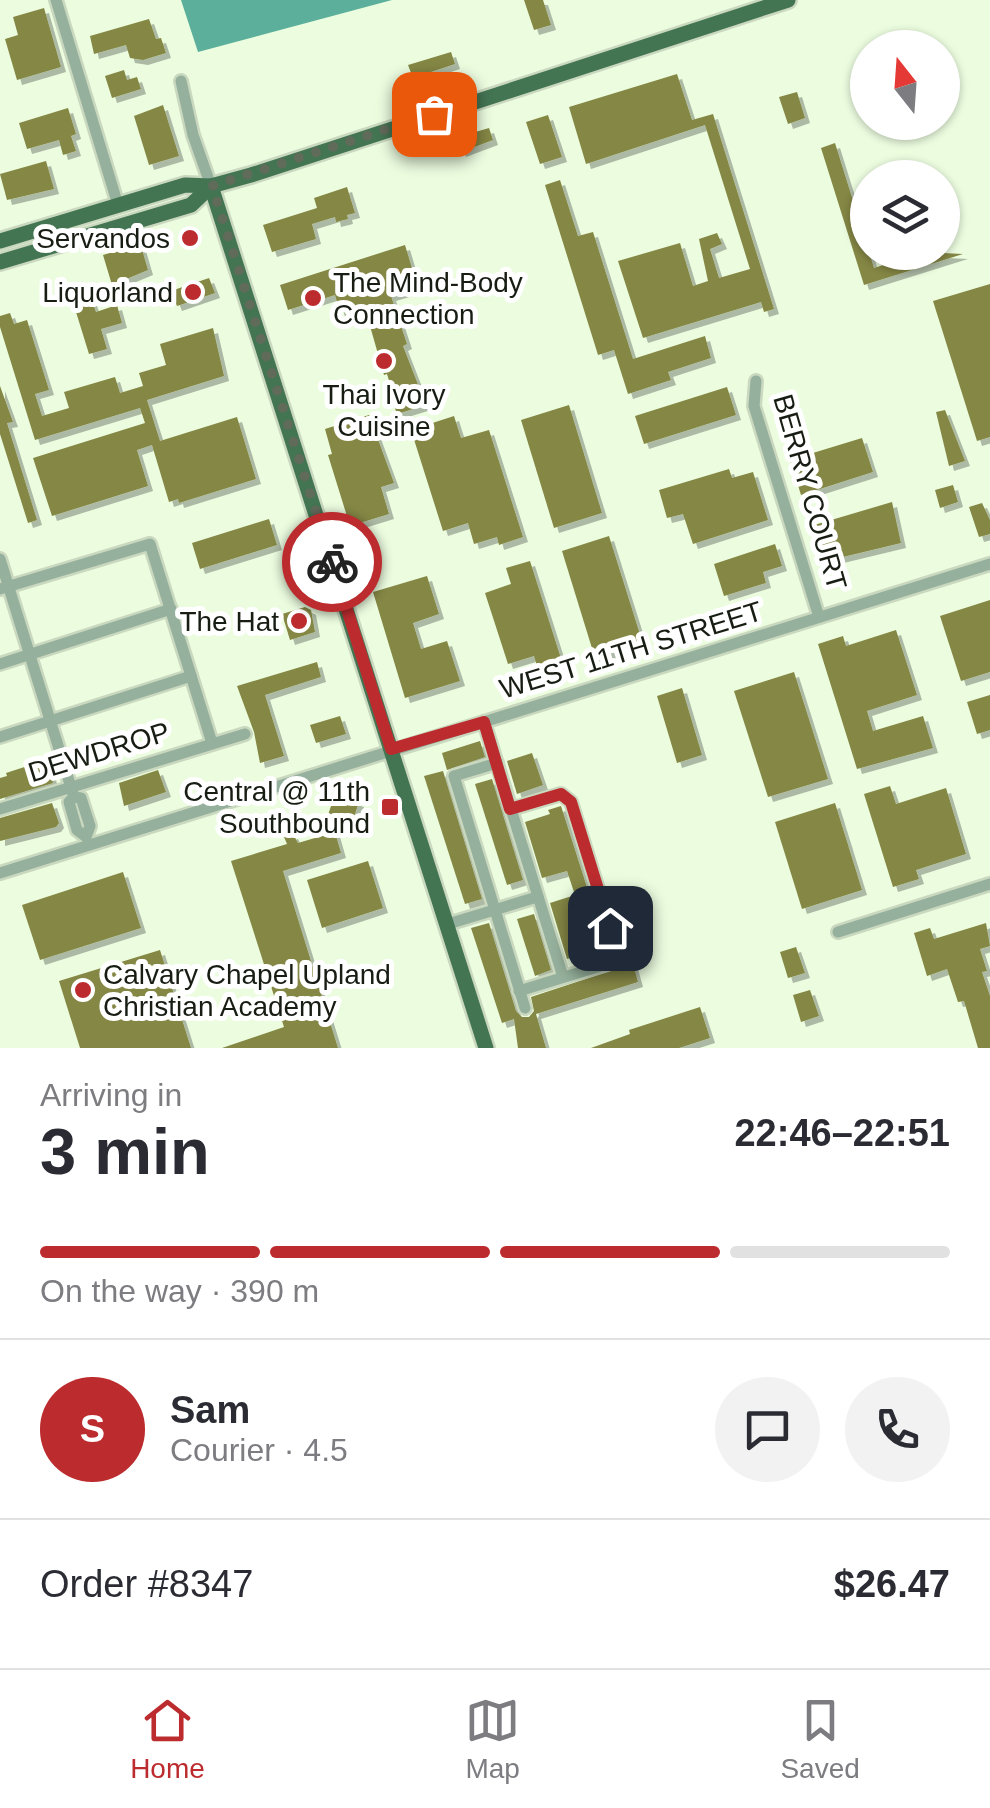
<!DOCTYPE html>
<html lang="en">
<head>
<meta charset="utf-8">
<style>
  :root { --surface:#fff; --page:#f2f2f3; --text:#2b2b33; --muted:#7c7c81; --line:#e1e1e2; --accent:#bc2c2f }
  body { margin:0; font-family:Helvetica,sans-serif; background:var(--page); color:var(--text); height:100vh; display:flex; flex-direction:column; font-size:38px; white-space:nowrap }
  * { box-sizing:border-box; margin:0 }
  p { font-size:32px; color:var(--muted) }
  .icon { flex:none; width:55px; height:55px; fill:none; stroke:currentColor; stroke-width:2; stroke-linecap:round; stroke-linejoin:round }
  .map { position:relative; height:1048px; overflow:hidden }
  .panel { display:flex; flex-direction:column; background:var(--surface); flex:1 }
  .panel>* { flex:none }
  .needle { width:65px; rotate:343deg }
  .fabs { position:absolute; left:850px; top:30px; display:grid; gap:20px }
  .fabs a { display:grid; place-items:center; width:110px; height:110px; border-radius:50%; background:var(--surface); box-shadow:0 2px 8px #0004; font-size:50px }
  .pin { position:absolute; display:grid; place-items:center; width:85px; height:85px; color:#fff; margin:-42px; border-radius:20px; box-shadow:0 5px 15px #0006 }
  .courier { position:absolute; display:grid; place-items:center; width:100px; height:100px; margin:-50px; border:8px solid #bc2c2f; border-radius:50%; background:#fff; color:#222; box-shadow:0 2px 12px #0007 }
  .head em { font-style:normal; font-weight:800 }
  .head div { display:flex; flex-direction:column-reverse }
  .head { display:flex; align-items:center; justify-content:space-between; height:170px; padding:0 40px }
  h1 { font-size:65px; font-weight:800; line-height:75px }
  .bar { display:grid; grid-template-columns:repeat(4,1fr); gap:15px 10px; align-content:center; height:120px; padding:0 40px }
  .bar i { height:12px; border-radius:8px; background:var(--line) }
  .bar .selected { background:var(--accent) }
  .bar p { grid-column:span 4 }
  .line { display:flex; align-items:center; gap:25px; padding:0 40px; border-top:2px solid var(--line) }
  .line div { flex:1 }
  .round { display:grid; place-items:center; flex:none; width:105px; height:105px; border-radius:52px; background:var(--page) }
  .tabs { display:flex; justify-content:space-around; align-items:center; height:140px; border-top:2px solid var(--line); background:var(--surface); font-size:28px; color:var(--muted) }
  .tabs a { display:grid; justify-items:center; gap:5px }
  .tabs .selected { color:var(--accent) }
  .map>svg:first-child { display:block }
  .water { fill:#5cb09b }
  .building { fill:#858745; filter:url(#shadow) }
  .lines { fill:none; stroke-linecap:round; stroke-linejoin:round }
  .minor-casing { stroke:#c9d8be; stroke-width:16 }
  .major-casing { stroke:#c9d8be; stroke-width:20 }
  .minor { stroke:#95b09c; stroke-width:11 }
  .major { stroke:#437553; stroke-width:15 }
  .done { stroke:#616b5a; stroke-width:10; stroke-dasharray:0 18 }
  .route { stroke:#bc2c2f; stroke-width:12 }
  .poi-dot { fill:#bc2c2f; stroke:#fff; stroke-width:4 }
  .labels { text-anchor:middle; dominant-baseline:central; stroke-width:10; stroke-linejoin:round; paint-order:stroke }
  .poi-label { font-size:28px; fill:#171d13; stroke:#fff; text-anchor:end }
  .street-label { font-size:28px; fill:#171d13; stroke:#fff }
</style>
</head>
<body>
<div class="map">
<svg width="990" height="1048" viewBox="0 0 990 1048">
  <defs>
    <filter id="shadow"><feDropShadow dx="5" dy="5" stdDeviation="0" flood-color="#0004"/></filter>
  </defs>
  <rect width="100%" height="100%" fill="#ebfcdf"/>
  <!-- water -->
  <path class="water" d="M181,0H392L198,52Z"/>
  <!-- building -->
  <g class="building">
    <path d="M524,0H543L551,25L534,30Z"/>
    <path d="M44,8L61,67L17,80L5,39L18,35L13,17Z"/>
    <path d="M149,19L156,39L161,38L166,53L143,60L130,58L126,45L94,54L90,36Z"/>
    <path d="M451,52L455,64L413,78L408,65Z"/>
    <path d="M124,70L127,80L137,77L141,89L112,98L105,76Z"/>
    <path d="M677,74L692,120L713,114L774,309L764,312L761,302L643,338L618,261L680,243L693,286L708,281L699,239L717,233L722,244L710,249L719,278L750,269L705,125L586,164L569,107Z"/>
    <path d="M797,92L805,118L788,124L779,97Z"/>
    <path d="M163,105L179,156L149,165L134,116Z"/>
    <path d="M68,108L76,134L71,136L76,151L63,155L59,140L27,149L19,123Z"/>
    <path d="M548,115L562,157L540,164L526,122Z"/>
    <path d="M489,128L493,140L461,152L460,149L452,151L448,140Z"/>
    <path d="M835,143L874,268L923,252L963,254L864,285L821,148Z"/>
    <path d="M46,161L54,189L7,200L0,174Z"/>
    <path d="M560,180L578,236L593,232L633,359L705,336L711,358L668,372L671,380L628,394L614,350L598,355L545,185Z"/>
    <path d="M347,187L355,213L347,215L348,219L336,222L335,217L312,224L316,239L272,252L263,225L317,208L314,198Z"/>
    <path d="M405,245L418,288L391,296L407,344L403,346L426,405L397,414L391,397L394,396L387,374L384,375L364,305L340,312L335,295L288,310L280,285Z"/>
    <path d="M133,246L134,249L141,246L148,270L112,285L103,255Z"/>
    <path d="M209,278L215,293L177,306L171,291Z"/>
    <path d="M990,284V437L977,441L933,301Z"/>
    <path d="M92,301L96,312L117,305L122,323L101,329L107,349L89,354L76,312L83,309L82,304Z"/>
    <path d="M10,313L14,324L27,320L49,390L35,394L42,416L69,408L64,392L115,377L120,393L143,386L139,373L166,365L160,344L213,328L224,376L147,400L160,441L237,417L256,479L179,503L178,499L169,502L152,445L137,450L148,486L52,516L33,458L145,423L140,408L35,440L0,327V316Z"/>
    <path d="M0,386L13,422L7,423L37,520L28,523L0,434Z"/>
    <path d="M727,387L736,415L644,444L635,416Z"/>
    <path d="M569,405L602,513L554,528L521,420Z"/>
    <path d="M945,410L965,461L949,466L936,412Z"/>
    <path d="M369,415L394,483L381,487L389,514L350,526L328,455L332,454L325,429Z"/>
    <path d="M454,416L461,438L489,430L523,537L499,545L497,537L474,544L468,523L443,531L411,430Z"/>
    <path d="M862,438L873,472L801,495L790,460Z"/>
    <path d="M729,469L732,478L753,472L768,520L693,544L683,514L667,518L659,490Z"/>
    <path d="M953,485L958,502L940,508L935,490Z"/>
    <path d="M892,502L901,543L822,562L811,526Z"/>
    <path d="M982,503L990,520V534L979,537L969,507Z"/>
    <path d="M269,519L277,545L200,569L192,543Z"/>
    <path d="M609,536L643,644L595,658L562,551Z"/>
    <path d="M775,544L782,566L763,572L766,583L724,596L714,564Z"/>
    <path d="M530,561L564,668L540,676L534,656L508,664L485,593L511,584L506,568Z"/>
    <path d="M427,576L439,614L413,623L421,649L447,641L460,681L405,698L373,592Z"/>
    <path d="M990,600V672L961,681L940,616Z"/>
    <path d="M305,607L311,610L315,632L290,640L282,614Z"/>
    <path d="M896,630L917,695L867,711L873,731L923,716L933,748L857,769L818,644L843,636L846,646Z"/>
    <path d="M317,662L321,677L265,695L284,756L260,763L254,732L237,686Z"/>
    <path d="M794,672L828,779L768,797L734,691Z"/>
    <path d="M682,688L702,755L677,763L657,696Z"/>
    <path d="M990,695V730L977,734L967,702Z"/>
    <path d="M340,716L346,734L316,743L310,725Z"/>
    <path d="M480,741L485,757L447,770L442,753Z"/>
    <path d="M532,753L543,785L517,794L507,761Z"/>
    <path d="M43,761L48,763L53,783L0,799V778L7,776L6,773Z"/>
    <path d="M158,770L166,792L124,806L119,783Z"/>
    <path d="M443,771L482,899L465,904L424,776Z"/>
    <path d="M492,779L523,880L507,885L475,784Z"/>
    <path d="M890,786L896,804L946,788L966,854L916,870L919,879L893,887L864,794Z"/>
    <path d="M335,794L359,802L351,826L327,818Z"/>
    <path d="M52,803L59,823L56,827L0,841V818Z"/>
    <path d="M835,803L862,890L802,909L775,822Z"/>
    <path d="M561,806L608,953L594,957L593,951L567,959L550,903L575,895L567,871L542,878L525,822L550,814L548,810Z"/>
    <path d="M335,832L341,853L283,871L338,1048H222L284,1027L231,861L287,844L284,837L293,834L298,843Z"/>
    <path d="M368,861L383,908L322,928L307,880Z"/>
    <path d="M123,872L141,928L40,960L22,905Z"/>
    <path d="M534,914L551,970L535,976L517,919Z"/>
    <path d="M489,923L516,1011L522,1017H529L534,1011L531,997L628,965L633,964L638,982L536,1014L546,1048H518L514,1019L502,1023L471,928Z"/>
    <path d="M986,923L990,946L980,949L987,971L982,972L990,996V1048H978L964,1001L958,1002L947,969L927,976L914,933L930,928L934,939Z"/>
    <path d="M796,947L805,973L788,978L780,952Z"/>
    <path d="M160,950L191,1048H80L59,981Z"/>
    <path d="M810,990L819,1016L801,1022L793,995Z"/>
    <path d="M700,1007L710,1038L679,1048H591L630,1034L629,1030Z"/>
  </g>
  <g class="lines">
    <!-- minor casing -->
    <g class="minor-casing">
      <g id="minor">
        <path d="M56,0L118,205"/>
        <path d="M181,81L193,135L211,186"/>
        <path d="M756,381L754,406L819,617"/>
        <path d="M0,559L74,797L69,802L77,830L86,837L90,826L81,798L74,797"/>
        <path d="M0,589L150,544L212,743"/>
        <path d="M0,664L171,609"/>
        <path d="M484,722L563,977"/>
        <path d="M0,737L191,676"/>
        <path d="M497,763L454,776L525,1008"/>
        <path d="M0,809L245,734"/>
        <path d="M511,809L561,794L571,802L620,960L519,991"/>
        <path d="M0,873L990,564"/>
        <path d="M448,924L537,897"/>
        <path d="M838,932L990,884"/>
      </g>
    </g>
    <!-- major casing -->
    <g class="major-casing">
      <g id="major">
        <path d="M211,186L486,1048"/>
        <path d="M0,241L185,185L211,186L251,175L788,0"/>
        <path d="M0,262L191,205L211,186"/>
      </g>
    </g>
    <!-- minor -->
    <use href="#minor" class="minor"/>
    <!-- major -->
    <use href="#major" class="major"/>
  </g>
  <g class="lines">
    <!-- done -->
    <path class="done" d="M332,562L212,186L434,114"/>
    <!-- route -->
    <path class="route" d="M332,562L391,749L484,722L510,809L561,794L571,802L610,928"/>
  </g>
  <!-- markers -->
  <g class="poi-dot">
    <circle cx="190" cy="238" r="10"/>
    <circle cx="193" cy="292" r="10"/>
    <circle cx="313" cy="298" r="10"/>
    <circle cx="384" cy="361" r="10"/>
    <circle cx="299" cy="621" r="10"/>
    <rect x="380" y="797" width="20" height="20" rx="5"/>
    <circle cx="83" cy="990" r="10"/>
  </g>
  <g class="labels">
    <!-- poi labels -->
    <g class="poi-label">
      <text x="170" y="238">Servandos</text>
      <text x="333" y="282" text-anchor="start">The Mind-Body<tspan x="333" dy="32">Connection</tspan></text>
      <text x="173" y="292">Liquorland</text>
      <text x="384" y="394" text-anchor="middle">Thai Ivory<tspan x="384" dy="32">Cuisine</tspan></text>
      <text x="279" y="621">The Hat</text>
      <text x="370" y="791">Central @ 11th<tspan x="370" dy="32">Southbound</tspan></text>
      <text x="103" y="974" text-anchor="start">Calvary Chapel Upland<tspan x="103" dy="32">Christian Academy</tspan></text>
    </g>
    <!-- street labels -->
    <g class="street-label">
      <text transform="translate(810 492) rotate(74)">BERRY COURT</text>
      <text transform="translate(631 650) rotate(-17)">WEST 11TH STREET</text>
      <text transform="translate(99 752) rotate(-17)">DEWDROP</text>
    </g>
  </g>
</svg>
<div class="fabs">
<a><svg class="needle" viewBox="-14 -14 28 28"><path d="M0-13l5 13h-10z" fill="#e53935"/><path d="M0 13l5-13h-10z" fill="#7c7c81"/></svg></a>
<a><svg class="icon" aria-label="layers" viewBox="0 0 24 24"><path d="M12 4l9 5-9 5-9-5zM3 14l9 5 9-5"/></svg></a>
</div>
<div class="pin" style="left:434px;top:114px;background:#ea580c"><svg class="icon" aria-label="bag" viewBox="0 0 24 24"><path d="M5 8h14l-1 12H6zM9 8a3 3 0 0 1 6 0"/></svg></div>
<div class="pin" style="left:610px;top:928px;background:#1f2937"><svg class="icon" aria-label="home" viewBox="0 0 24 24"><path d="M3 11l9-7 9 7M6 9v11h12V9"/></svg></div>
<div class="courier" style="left:332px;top:562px"><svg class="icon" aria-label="bike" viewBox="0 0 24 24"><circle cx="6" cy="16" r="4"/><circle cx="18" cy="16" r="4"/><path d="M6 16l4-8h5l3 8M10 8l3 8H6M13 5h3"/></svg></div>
</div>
<section class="panel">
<div class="head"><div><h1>3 min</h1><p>Arriving in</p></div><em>22:46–22:51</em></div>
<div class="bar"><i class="selected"></i><i class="selected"></i><i class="selected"></i><i></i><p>On the way · 390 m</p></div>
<div class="line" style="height:180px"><b class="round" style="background:var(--accent);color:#fff">S</b><div><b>Sam</b><p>Courier · 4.5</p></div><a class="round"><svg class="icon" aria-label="chat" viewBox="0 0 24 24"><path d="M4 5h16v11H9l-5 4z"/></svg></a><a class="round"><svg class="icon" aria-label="phone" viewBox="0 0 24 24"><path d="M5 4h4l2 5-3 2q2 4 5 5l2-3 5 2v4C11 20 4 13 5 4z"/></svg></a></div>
<div class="line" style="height:130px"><div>Order #8347</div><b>$26.47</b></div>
</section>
<nav class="tabs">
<a class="selected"><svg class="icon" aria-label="home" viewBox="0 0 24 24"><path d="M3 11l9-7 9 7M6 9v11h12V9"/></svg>Home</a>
<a><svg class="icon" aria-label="map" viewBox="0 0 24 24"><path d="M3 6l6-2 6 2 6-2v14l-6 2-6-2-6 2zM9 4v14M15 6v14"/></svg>Map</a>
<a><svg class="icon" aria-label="saved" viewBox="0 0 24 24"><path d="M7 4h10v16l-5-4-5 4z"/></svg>Saved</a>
</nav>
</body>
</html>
